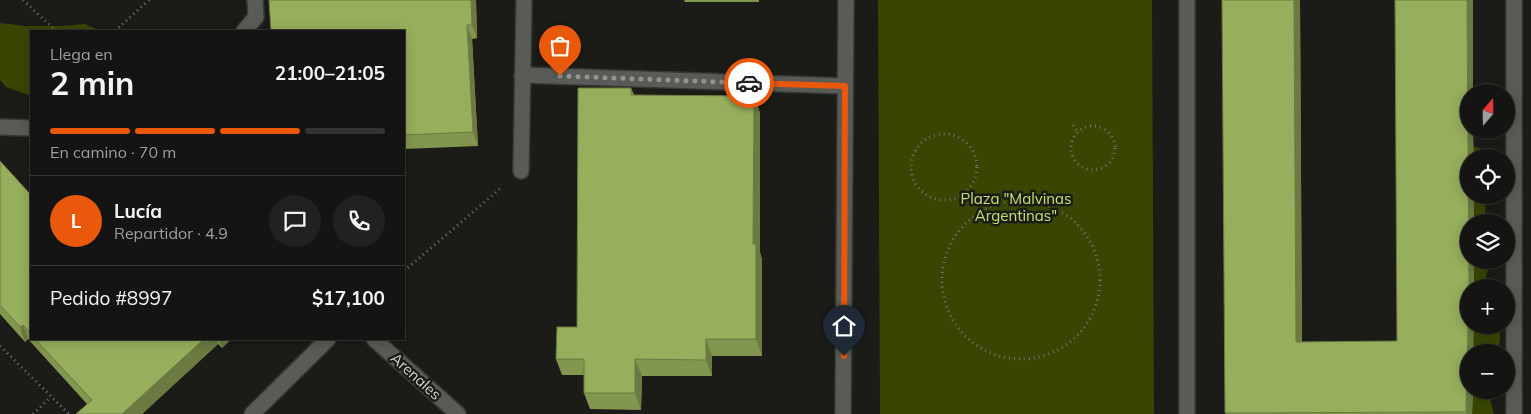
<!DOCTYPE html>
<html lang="es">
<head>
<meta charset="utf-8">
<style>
  :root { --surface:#141512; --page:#212220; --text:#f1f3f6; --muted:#9d9f9f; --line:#333432; --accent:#ea580c }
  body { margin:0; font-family:Mulish,sans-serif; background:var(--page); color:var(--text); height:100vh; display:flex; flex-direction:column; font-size:19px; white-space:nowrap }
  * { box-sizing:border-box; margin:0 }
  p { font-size:16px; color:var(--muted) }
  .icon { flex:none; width:28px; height:28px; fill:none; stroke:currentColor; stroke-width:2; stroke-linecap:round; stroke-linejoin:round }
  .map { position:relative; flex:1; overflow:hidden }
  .panel { position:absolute; left:30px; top:30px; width:375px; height:310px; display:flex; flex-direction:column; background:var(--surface); border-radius:0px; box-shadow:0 2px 12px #0003,0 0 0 1px var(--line) }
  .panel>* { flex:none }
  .needle { width:32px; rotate:20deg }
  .controls { position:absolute; left:1460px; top:84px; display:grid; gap:10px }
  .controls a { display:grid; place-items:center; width:55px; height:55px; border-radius:50%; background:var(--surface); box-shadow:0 2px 12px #0003,0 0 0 1px var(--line); font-size:25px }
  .pin { position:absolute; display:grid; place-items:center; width:42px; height:42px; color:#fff; margin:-51px -21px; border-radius:50% 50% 50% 0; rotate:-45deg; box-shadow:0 0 5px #0007 }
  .pin .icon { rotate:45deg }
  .courier { position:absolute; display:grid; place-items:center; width:50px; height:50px; margin:-25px; border:4px solid #ea580c; border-radius:50%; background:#fff; color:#222; box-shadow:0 1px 6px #0007 }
  .headline em { font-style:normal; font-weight:700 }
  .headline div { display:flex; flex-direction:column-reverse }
  .headline { display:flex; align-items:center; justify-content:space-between; height:85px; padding:0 20px }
  h1 { font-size:32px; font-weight:700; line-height:38px }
  .bar { display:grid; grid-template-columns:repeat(4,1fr); gap:8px 5px; align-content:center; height:60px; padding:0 20px }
  .bar i { height:6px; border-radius:4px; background:var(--line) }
  .bar .active { background:var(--accent) }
  .bar p { grid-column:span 4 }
  .line { display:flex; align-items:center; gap:12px; padding:0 20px; border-top:1px solid var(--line) }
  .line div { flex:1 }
  .round { display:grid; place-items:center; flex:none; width:52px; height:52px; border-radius:26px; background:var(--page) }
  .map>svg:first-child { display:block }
  .green { fill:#384601 }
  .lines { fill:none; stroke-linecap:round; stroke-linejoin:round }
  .minor-casing { stroke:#373835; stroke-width:18 }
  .path { stroke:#727370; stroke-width:3; stroke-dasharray:1 4; stroke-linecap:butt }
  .minor { stroke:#595b56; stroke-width:15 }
  .wall { fill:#82964f }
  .shaded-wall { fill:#6a7a40 }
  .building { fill:#97ae5c; stroke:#6a7a40 }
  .done { stroke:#939491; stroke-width:5; stroke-dasharray:0 9 }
  .route { stroke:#ea580c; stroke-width:6 }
  .labels { text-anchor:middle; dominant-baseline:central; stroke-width:5; stroke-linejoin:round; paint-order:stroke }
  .park-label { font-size:15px; fill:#c4e274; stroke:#1b1c18 }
  .street-label { font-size:15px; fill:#d4d5d2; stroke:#1b1c18 }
</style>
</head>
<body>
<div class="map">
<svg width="1531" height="414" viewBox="0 0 1531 414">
  <rect width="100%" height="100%" fill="#1b1c18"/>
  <!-- green -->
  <g class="green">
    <path d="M878,0H1152L1154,414H880Z"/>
    <path d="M0,23L25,26H62L85,24L101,31H31V96L6,87L0,80Z"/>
    <path d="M1469,146C1479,147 1483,149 1488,157L1469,158V195H1488L1485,208L1487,222H1469V260H1491L1483,287L1469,288V325H1497C1502,333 1500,345 1497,352H1469V390H1488L1494,414H1399Z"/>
  </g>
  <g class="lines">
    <!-- minor casing -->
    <g class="minor-casing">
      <g id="minor">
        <path d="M1187,0V414"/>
        <path d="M244,31L256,17L255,0"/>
        <path d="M522,75L845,86"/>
        <path d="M0,127L31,128"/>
        <path d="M521,171L524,0"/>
        <path d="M374,339L458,414"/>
        <path d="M252,414L328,339"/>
        <path d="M843,414L846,0"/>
        <path d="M1514,414V0"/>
      </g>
    </g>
    <!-- path -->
    <g class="path">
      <path d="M23,0L56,31"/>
      <path d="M115,31L149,0"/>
      <path d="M1073,125L1078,132"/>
      <circle cx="1093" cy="148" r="22"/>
      <circle cx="944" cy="167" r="33"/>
      <circle cx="1021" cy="280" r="79"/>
      <path d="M404,271L501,188"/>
      <path d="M0,346L69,414"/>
      <path d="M33,414L51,397"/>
    </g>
    <!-- minor -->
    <use href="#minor" class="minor"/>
  </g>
  <!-- wall -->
  <g class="wall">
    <path d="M269,0H476L477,38L472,39L478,146L404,149V31Z"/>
    <path d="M684,0H759V2H685Z"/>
    <path d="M1222,0H1300L1302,342L1397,341L1469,195H1474V222L1469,260H1474L1473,352H1469L1473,390L1472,414H1226Z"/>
    <path d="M631,88L634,95L754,96L760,113V252L762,260V356H712V376H642L641,410L590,409L584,393V375H562L556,359L577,327Z"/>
    <path d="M0,161L31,195V339H231L222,348L218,344L142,414H76L87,404L28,339L25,342L0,314Z"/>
  </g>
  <!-- shaded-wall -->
  <g class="shaded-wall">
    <path d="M471,0H476L477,38L472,25Z"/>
    <path d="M1294,0H1300L1302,357L1296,342Z"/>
    <path d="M1467,0H1473V92H1469V130H1473L1474,158H1469V195H1474V222H1469V260H1474V288H1469V325H1474L1473,352H1469V390H1473L1472,414H1467L1466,412Z"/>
    <path d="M467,25L472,39L478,146L473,132Z"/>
    <path d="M754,96L760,113V252L762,260V356L756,339L753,244Z"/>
    <path d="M23,325L28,339L25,342L20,327Z"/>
    <path d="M204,339H216L218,344L142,414H122Z"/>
    <path d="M218,339H231L222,348Z"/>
    <path d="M706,339L712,356V376L706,360Z"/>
    <path d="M635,359L642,376L641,410L635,393Z"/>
  </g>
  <!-- building -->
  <g class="building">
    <path d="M269,0H471L472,25H467L473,132L404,135V31H271Z"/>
    <path d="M1222,0H1294L1296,342L1397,341L1395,0H1467L1469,285L1466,412L1225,413Z"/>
    <path d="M578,88H631V95L754,96L753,244H756V339H706V360L635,359V393H584V359H556L557,327H577Z"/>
    <path d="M0,161L31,195V334L23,325L20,327L0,305Z"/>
    <path d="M35,339H204L122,414H76L92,400Z"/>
  </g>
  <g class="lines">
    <!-- done -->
    <path class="done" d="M560,76L749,83"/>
    <!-- route -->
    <path class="route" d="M749,83L845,86L844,356"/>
  </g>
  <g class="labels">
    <!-- park labels -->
    <g class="park-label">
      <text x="1016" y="198">Plaza "Malvinas<tspan x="1016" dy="17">Argentinas"</tspan></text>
    </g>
    <!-- street labels -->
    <g class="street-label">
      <text transform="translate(416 376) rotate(42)">Arenales</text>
    </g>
  </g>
</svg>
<div class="controls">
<a><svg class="needle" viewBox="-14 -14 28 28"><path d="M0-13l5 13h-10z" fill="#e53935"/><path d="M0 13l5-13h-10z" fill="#9d9f9f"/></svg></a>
<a><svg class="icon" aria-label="locate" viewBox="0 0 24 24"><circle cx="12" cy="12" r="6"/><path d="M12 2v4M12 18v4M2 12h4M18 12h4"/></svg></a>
<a><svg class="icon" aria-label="layers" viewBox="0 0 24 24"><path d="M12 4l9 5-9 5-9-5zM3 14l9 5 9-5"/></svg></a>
<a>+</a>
<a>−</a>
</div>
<div class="pin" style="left:560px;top:76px;background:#ea580c"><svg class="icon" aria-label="bag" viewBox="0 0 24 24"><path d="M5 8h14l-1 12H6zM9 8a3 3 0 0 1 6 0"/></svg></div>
<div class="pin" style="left:844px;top:356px;background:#1f2937"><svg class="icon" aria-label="home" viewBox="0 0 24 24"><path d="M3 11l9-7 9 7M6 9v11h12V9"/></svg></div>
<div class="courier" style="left:749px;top:83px"><svg class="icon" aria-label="car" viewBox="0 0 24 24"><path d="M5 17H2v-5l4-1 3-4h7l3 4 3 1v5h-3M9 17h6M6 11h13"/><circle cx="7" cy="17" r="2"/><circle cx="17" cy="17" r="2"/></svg></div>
<section class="panel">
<div class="headline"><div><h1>2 min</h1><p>Llega en</p></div><em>21:00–21:05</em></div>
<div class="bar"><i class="active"></i><i class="active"></i><i class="active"></i><i></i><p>En camino · 70 m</p></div>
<div class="line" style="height:90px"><b class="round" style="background:var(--accent);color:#fff">L</b><div><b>Lucía</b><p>Repartidor · 4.9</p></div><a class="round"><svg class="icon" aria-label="chat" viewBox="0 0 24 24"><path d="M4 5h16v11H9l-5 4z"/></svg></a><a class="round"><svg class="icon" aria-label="phone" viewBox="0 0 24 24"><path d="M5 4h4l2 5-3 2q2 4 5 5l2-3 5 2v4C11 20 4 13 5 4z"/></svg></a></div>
<div class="line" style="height:65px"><div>Pedido #8997</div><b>$17,100</b></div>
</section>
</div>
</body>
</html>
